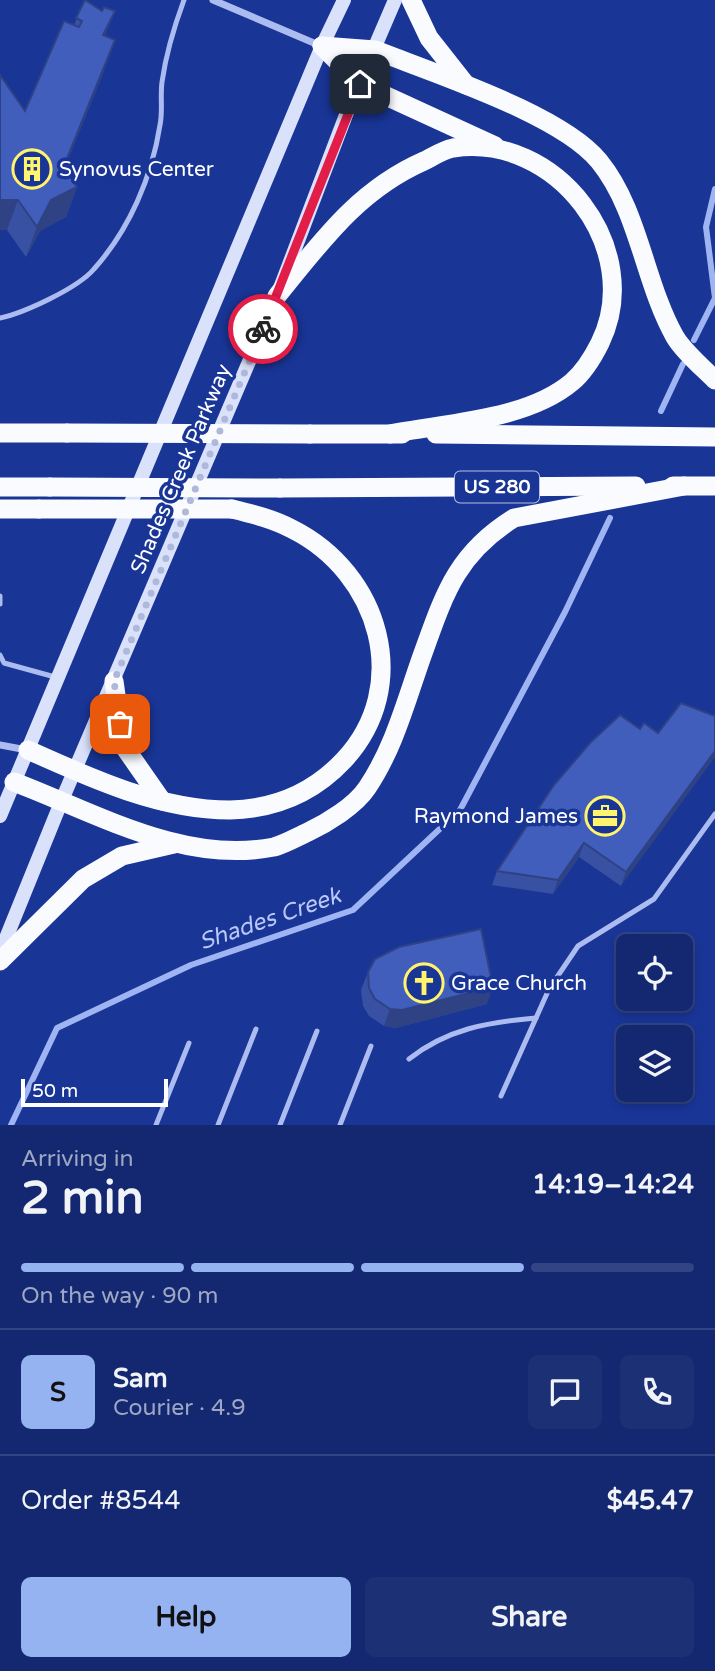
<!DOCTYPE html>
<html lang="en">
<head>
<meta charset="utf-8">
<style>
  :root { --surface:#132870; --page:#1c3075; --text:#f1f3f6; --muted:#9da6c3; --line:#324483; --accent:#95b2f1 }
  body { margin:0; font-family:"Varela Round",sans-serif; background:var(--page); color:var(--text); height:100vh; display:flex; flex-direction:column; font-size:26px; white-space:nowrap }
  * { box-sizing:border-box; margin:0 }
  p { font-size:23px; color:var(--muted) }
  .icon { flex:none; width:38px; height:38px; fill:none; stroke:currentColor; stroke-width:2; stroke-linecap:round; stroke-linejoin:round }
  .map { position:relative; height:1125px; overflow:hidden }
  .panel { display:flex; flex-direction:column; background:var(--surface); flex:1 }
  .panel>* { flex:none }
  .tools { position:absolute; left:616px; top:934px; display:grid; gap:14px }
  .tools a { display:grid; place-items:center; width:77px; height:77px; border-radius:10px; background:var(--surface); box-shadow:0 4px 10px #0003,0 0 0 2px var(--line); font-size:35px }
  .scale { position:absolute; left:21px; bottom:18px; width:147px; box-sizing:border-box; padding-left:7px; border:4px solid #fff; border-top:0; font-size:19px; line-height:24px; white-space:nowrap; color:#fff; -webkit-text-stroke:5px #193596; paint-order:stroke }
  .pin { position:absolute; display:grid; place-items:center; width:60px; height:60px; color:#fff; margin:-30px; border-radius:14px; box-shadow:0 4px 10px #0006 }
  .courier { position:absolute; display:grid; place-items:center; width:70px; height:70px; margin:-35px; border:5px solid #e11d48; border-radius:50%; background:#fff; color:#222; box-shadow:0 2px 9px #0007 }
  .head em { font-style:normal; font-weight:700 }
  .head div { display:flex; flex-direction:column-reverse }
  .head { display:flex; align-items:center; justify-content:space-between; height:119px; padding:0 21px }
  h1 { font-size:46px; font-weight:700; line-height:52px }
  .bar { display:grid; grid-template-columns:repeat(4,1fr); gap:10px 7px; align-content:center; height:84px; padding:0 21px }
  .bar i { height:9px; border-radius:5px; background:var(--line) }
  .bar .current { background:var(--accent) }
  .bar p { grid-column:span 4 }
  .line { display:flex; align-items:center; gap:18px; padding:0 21px; border-top:2px solid var(--line) }
  .line div { flex:1 }
  .round { display:grid; place-items:center; flex:none; width:74px; height:74px; border-radius:10px; background:var(--page) }
  .action { display:flex; gap:14px; margin-top:auto; padding:14px 21px }
  .action a { flex:1; height:80px; border-radius:10px; background:var(--accent); color:#111; font-size:28px; font-weight:700; line-height:80px; text-align:center }
  .action a+a { background:var(--page); color:var(--text) }
  .map>svg:first-child { display:block }
  .lines { fill:none; stroke-linecap:round; stroke-linejoin:round }
  .stream { stroke:#9fb4f2; stroke-width:6 }
  .service { stroke:#acbcf0; stroke-width:5 }
  .minor { stroke:#acbcf0; stroke-width:7 }
  .secondary { stroke:#dae1fb; stroke-width:14 }
  .trunk { stroke:#fafbff; stroke-width:19 }
  .trunk-bridge { stroke:#fafbff; stroke-width:19 }
  .wall { fill:#3951a3 }
  .shaded-wall { fill:#2e4284 }
  .building { fill:#425ebd; stroke:#2e4284; stroke-width:2 }
  .done { stroke:#aeb8da; stroke-width:7; stroke-dasharray:0 12.6 }
  .route { stroke:#e11d48; stroke-width:9 }
  .labels { text-anchor:middle; dominant-baseline:central; stroke-width:7; stroke-linejoin:round; paint-order:stroke }
  .shield { fill:#193596; stroke:#bac2e0; stroke-width:2 }
  .shield-label { font-size:19px; font-weight:bold; fill:#fff }
  .poi-label { font-size:21px; fill:#fff; stroke:#193596; text-anchor:start }
  .street-label { font-size:21px; fill:#fff; stroke:#193596 }
  .water-label { font-size:23px; font-style:italic; fill:#b9c8f7; stroke:#193596 }
</style>
</head>
<body>
<div class="map">
<svg width="715" height="1125" viewBox="0 0 715 1125">
  <rect width="100%" height="100%" fill="#193596"/>
  <g class="lines">
    <!-- stream -->
    <g class="stream">
      <path d="M694,340L715,298L706,227L715,189"/>
      <path d="M661,411L683,364"/>
      <path d="M11,1125L57,1028L191,965L353,910L460,810L565,612L610,518"/>
    </g>
    <!-- service -->
    <g class="service">
      <path d="M0,318C24,313 78,288 94,269C129,230 152,177 160,125C163,111 160,97 162,82C166,54 174,27 184,0"/>
      <path d="M0,596V604"/>
      <path d="M0,655L4,663L55,677"/>
      <path d="M409,1059C447,1029 488,1022 536,1018"/>
      <path d="M501,1096L549,989L578,946L654,899L715,814"/>
      <path d="M156,1125L189,1043"/>
      <path d="M218,1125L256,1029"/>
      <path d="M280,1125L317,1031"/>
      <path d="M340,1125L371,1046"/>
    </g>
    <!-- minor -->
    <g class="minor">
      <path d="M213,0L321,46"/>
      <path d="M0,745L27,750"/>
    </g>
    <!-- secondary -->
    <g class="secondary">
      <path d="M0,816L322,46L344,0"/>
      <path d="M0,953L62,800L277,296L349,107L395,0"/>
    </g>
    <!-- trunk -->
    <g class="trunk">
      <path d="M411,0L429,38L466,85"/>
      <path d="M322,46L375,50L396,58C450,79 563,117 599,161C639,210 644,282 675,337C684,352 702,367 715,380"/>
      <path d="M322,46L360,84L495,146"/>
      <path d="M277,296C321,242 358,190 424,161C432,157 443,150 453,148C556,132 646,249 600,343C593,357 584,372 572,382C527,420 447,423 390,434"/>
      <path d="M0,433H67"/>
      <path d="M310,434H402"/>
      <path d="M436,434L715,437"/>
      <path d="M673,486H715"/>
      <path d="M0,487H50"/>
      <path d="M280,488L636,486"/>
      <path d="M0,509H39"/>
      <path d="M114,681L123,745L162,801"/>
      <path d="M28,750C90,778 160,810 230,810C275,809 314,792 344,760C413,686 380,573 292,529C273,519 253,514 232,509"/>
      <path d="M14,782C96,813 184,865 274,847C285,844 297,837 308,832C327,823 355,806 367,788C394,748 406,701 422,656C444,595 456,554 514,518L684,486"/>
      <path d="M0,961L83,879L122,856L174,844"/>
    </g>
    <!-- trunk-bridge -->
    <g class="trunk-bridge">
      <path d="M67,433L310,434"/>
      <path d="M50,487L280,488"/>
      <path d="M39,509H232"/>
    </g>
  </g>
  <!-- wall -->
  <g class="wall">
    <path d="M85,0L105,37L104,71L65,167L77,187L66,217L40,231L26,257L7,230L25,111L74,25Z"/>
    <path d="M715,716L621,886L579,857L553,894L492,885L497,871L640,729L658,733Z"/>
    <path d="M368,972L487,1004L396,1028L384,1026L369,1016L363,1006L361,990Z"/>
  </g>
  <!-- shaded-wall -->
  <g class="shaded-wall">
    <path d="M115,11L103,42V35Z"/>
    <path d="M115,40L104,71L53,197L64,166Z"/>
    <path d="M77,187L66,217L40,231L26,257L37,227L51,200Z"/>
    <path d="M0,200H18L7,230H0Z"/>
    <path d="M715,751V757L621,886L626,872Z"/>
    <path d="M584,843L579,857L553,894L558,880Z"/>
    <path d="M493,987L487,1004L396,1028L384,1026L390,1009Z"/>
  </g>
  <!-- building -->
  <g class="building">
    <path d="M85,0L102,11L104,7L115,11L103,35L115,40L64,166L77,187L51,200L37,227L18,200H0V75L25,111L64,21L79,27L82,21L76,18Z"/>
    <path d="M681,703L715,716V751L626,872L584,843L558,880L497,871L554,785L590,743L620,715L640,729L644,723L658,733Z"/>
    <path d="M481,929L493,987L402,1010L390,1009L375,999L369,988L368,972L375,959L399,947Z"/>
  </g>
  <g class="lines">
    <!-- done -->
    <path class="done" d="M120,724L114,681L263,329"/>
    <!-- route -->
    <path class="route" d="M263,329L360,84"/>
  </g>
  <!-- icons -->
  <defs>
    <g id="building-ring" transform="scale(2.0125)"><circle r="9.5" fill="#193596" stroke="#fff46c" stroke-width="1.5"/><path d="M-4-6H4V6H1V3H-1V6H-4ZM-2.5-4.3h1.7v1.8h-1.7ZM.8-4.3h1.7v1.8H.8ZM-2.5-1h1.7V.8h-1.7ZM.8-1h1.7V.8H.8Z" fill="#fff46c"/></g>
    <g id="office-ring" transform="scale(2.0125)"><circle r="9.5" fill="#193596" stroke="#fff46c" stroke-width="1.5"/><path d="M-6-3h4V-5.5h4V-3h4V5H-6ZM-1-4.5V-3h2v-1.5ZM-6 0V1H6V0Z" fill="#fff46c"/></g>
    <g id="church-ring" transform="scale(2.0125)"><circle r="9.5" fill="#193596" stroke="#fff46c" stroke-width="1.5"/><path d="M-1.2-6h2.4v3.5h3.3v2.4h-3.3V6h-2.4V-.1h-3.3v-2.4h3.3Z" fill="#fff46c"/></g>
  </defs>
  <g fill-rule="evenodd">
    <use href="#building-ring" x="32" y="169"/>
    <use href="#office-ring" x="605" y="816"/>
    <use href="#church-ring" x="424" y="983"/>
  </g>
  <g class="labels">
    <!-- shield labels -->
    <rect class="shield" x="455" y="471.5" width="84" height="31" rx="5"/>
    <g class="shield-label">
      <text x="497" y="487">US 280</text>
    </g>
    <!-- poi labels -->
    <g class="poi-label">
      <text x="59" y="169">Synovus Center</text>
      <text x="578" y="816" text-anchor="end">Raymond James</text>
      <text x="451" y="983">Grace Church</text>
    </g>
    <!-- street labels -->
    <g class="street-label">
      <text transform="translate(181 469) rotate(-67)">Shades Creek Parkway</text>
    </g>
    <!-- water labels -->
    <g class="water-label">
      <text transform="translate(270 919) rotate(-19)">Shades Creek</text>
    </g>
  </g>
</svg>
<div class="tools">
<a><svg class="icon" aria-label="locate" viewBox="0 0 24 24"><circle cx="12" cy="12" r="6"/><path d="M12 2v4M12 18v4M2 12h4M18 12h4"/></svg></a>
<a><svg class="icon" aria-label="layers" viewBox="0 0 24 24"><path d="M12 4l9 5-9 5-9-5zM3 14l9 5 9-5"/></svg></a>
</div>
<div class="scale">50 m</div>
<div class="pin" style="left:120px;top:724px;background:#ea580c"><svg class="icon" aria-label="bag" viewBox="0 0 24 24"><path d="M5 8h14l-1 12H6zM9 8a3 3 0 0 1 6 0"/></svg></div>
<div class="pin" style="left:360px;top:84px;background:#1f2937"><svg class="icon" aria-label="home" viewBox="0 0 24 24"><path d="M3 11l9-7 9 7M6 9v11h12V9"/></svg></div>
<div class="courier" style="left:263px;top:329px"><svg class="icon" aria-label="bike" viewBox="0 0 24 24"><circle cx="6" cy="16" r="4"/><circle cx="18" cy="16" r="4"/><path d="M6 16l4-8h5l3 8M10 8l3 8H6M13 5h3"/></svg></div>
</div>
<section class="panel">
<div class="head"><div><h1>2 min</h1><p>Arriving in</p></div><em>14:19–14:24</em></div>
<div class="bar"><i class="current"></i><i class="current"></i><i class="current"></i><i></i><p>On the way · 90 m</p></div>
<div class="line" style="height:126px"><b class="round" style="background:var(--accent);color:#111">S</b><div><b>Sam</b><p>Courier · 4.9</p></div><a class="round"><svg class="icon" aria-label="chat" viewBox="0 0 24 24"><path d="M4 5h16v11H9l-5 4z"/></svg></a><a class="round"><svg class="icon" aria-label="phone" viewBox="0 0 24 24"><path d="M5 4h4l2 5-3 2q2 4 5 5l2-3 5 2v4C11 20 4 13 5 4z"/></svg></a></div>
<div class="line" style="height:91px"><div>Order #8544</div><b>$45.47</b></div>
<div class="action"><a>Help</a><a>Share</a></div>
</section>
</body>
</html>
